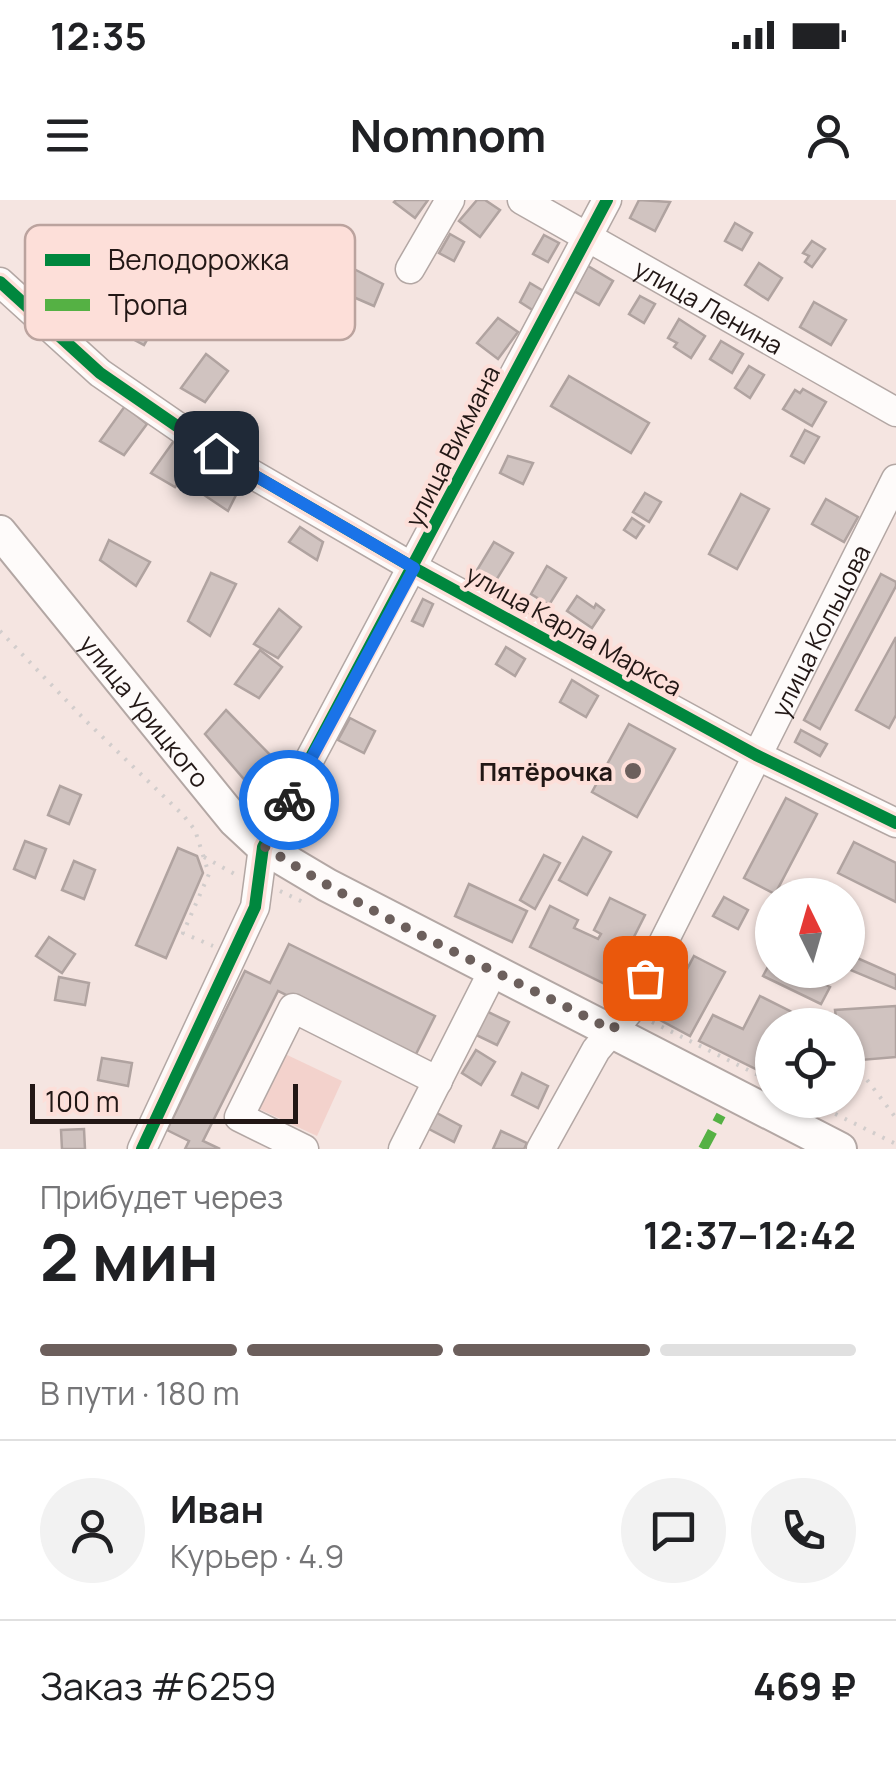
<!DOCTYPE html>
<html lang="ru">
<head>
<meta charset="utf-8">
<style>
  :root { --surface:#fff; --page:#f2f2f2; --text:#202124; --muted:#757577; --line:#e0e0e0; --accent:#6c5f5c }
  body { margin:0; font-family:Manrope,sans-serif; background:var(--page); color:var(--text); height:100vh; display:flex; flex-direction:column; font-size:38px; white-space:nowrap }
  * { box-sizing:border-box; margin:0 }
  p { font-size:32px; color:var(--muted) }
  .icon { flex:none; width:55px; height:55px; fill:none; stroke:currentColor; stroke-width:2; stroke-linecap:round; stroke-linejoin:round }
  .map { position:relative; height:949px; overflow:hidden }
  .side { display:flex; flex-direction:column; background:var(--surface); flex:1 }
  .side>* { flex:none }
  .needle { width:65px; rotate:355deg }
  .fabs { position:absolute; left:755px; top:678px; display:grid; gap:20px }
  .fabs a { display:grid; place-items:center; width:110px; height:110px; border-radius:50%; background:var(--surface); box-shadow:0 2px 8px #0004; font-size:50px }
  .scale { position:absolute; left:30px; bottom:25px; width:268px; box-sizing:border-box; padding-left:10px; border:5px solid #221715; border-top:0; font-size:28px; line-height:35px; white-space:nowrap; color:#221715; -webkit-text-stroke:8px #fddfd9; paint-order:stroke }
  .pin { position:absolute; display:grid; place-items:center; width:85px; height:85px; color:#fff; margin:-42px; border-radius:20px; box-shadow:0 5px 15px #0006 }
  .courier { position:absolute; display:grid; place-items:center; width:100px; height:100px; margin:-50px; border:8px solid #1a73e8; border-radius:50%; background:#fff; color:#222; box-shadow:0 2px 12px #0007 }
  .summary em { font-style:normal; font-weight:700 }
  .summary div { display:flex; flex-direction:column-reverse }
  .summary { display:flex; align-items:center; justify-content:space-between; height:170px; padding:0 40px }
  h1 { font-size:65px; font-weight:700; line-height:75px }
  .bar { display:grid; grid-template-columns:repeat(4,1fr); gap:15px 10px; align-content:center; height:120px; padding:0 40px }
  .bar i { height:12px; border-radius:8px; background:var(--line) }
  .bar .current { background:var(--accent) }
  .bar p { grid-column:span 4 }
  .line { display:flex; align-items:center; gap:25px; padding:0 40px; border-top:2px solid var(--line) }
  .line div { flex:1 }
  .round { display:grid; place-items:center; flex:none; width:105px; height:105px; border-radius:52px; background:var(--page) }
  .status { display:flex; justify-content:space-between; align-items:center; height:70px; padding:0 50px; background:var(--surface); direction:ltr }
  .status svg { height:28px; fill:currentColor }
  header { display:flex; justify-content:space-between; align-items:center; height:130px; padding:0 40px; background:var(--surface); font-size:45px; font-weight:700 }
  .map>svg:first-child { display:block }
  .green { fill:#f3d2cc }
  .building { fill:#d0c3c0; stroke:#b0a3a0; stroke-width:2.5 }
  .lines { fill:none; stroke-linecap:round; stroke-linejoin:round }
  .minor-casing { stroke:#b3a7a4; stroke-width:31 }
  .major-casing { stroke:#b3a7a4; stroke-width:36 }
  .path { stroke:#d2cdcc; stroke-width:4; stroke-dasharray:2.5 8; stroke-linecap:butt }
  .minor { stroke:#fefbfa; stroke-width:28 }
  .major { stroke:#fefbfa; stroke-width:32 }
  .quiet { stroke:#55b144; stroke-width:10; stroke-dasharray:20 10; stroke-linecap:butt }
  .cycleway-casing { stroke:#fddfd9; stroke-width:19 }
  .cycleway { stroke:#00873e; stroke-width:12 }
  .done { stroke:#6c5f5c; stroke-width:10; stroke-dasharray:0 18 }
  .route { stroke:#1a73e8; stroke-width:12 }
  .poi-dot { fill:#6c5f5c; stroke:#fddfd9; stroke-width:4 }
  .labels { text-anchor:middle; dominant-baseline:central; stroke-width:8; stroke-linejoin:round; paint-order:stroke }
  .street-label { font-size:25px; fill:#221715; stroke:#fddfd9 }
  .poi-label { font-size:25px; font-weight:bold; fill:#221715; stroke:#fddfd9; text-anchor:end }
  .key { fill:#fddfd9; stroke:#bba39e; stroke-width:2.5 }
  .key-label { font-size:28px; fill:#221715 }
</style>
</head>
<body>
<div class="status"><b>12:35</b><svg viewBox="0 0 49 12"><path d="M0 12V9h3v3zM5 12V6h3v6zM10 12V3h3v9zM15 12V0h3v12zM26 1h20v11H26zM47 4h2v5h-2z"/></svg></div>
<header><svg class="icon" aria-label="menu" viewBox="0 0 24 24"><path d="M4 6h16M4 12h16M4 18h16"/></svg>Nomnom<svg class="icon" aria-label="person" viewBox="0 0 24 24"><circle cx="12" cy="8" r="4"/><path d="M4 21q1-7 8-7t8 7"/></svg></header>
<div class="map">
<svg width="896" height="949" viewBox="0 0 896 949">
  <rect width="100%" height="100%" fill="#f5e5e1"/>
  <!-- green -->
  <path class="green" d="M283,853L342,881L317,936L257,908Z"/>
  <!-- building -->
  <g class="building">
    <path d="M396,0H428L415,18L394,2Z"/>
    <path d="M477,0H485L500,10L480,37L459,21Z"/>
    <path d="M639,0L670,2L655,31L630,18Z"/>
    <path d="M735,23L752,33L742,50L725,41Z"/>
    <path d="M450,34L464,42L454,61L439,53Z"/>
    <path d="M544,35L559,43L548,62L533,54Z"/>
    <path d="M812,41L825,49L812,67L805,62L809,56L803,53Z"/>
    <path d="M759,63L782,78L768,100L745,85Z"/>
    <path d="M588,66L613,81L599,105L574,91Z"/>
    <path d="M354,69L383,84L374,106L344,93Z"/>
    <path d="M530,83L545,92L534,111L520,102Z"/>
    <path d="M640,96L655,104L644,123L629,114Z"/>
    <path d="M814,102L846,120L831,145L800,127Z"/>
    <path d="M140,118L155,126L144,145L129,137Z"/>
    <path d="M498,118L518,132L498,159L477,143Z"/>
    <path d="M679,119L705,136L691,158L674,147L677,143L668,138Z"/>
    <path d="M721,141L743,154L732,173L710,159Z"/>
    <path d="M206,154L228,171L205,202L181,188Z"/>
    <path d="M749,166L764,175L750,198L735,188Z"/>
    <path d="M569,176L649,223L631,253L551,206Z"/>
    <path d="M803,189L826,202L812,226L783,209L795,190L800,193Z"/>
    <path d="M125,206L147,224L124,255L100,241Z"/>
    <path d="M805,230L819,237L804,263L791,256Z"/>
    <path d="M176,238L198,255L175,287L151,273Z"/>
    <path d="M508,256L533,263L523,284L500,273Z"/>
    <path d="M214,279L238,291L228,311L204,295Z"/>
    <path d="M645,293L661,302L649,322L633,312Z"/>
    <path d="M741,294L769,309L737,369L709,354Z"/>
    <path d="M826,299L858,317L844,342L812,324Z"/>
    <path d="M632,318L644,326L636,338L624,330Z"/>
    <path d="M300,327L323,342L317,360L289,342Z"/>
    <path d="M109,340L150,362L136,386L100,360Z"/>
    <path d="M494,342L513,353L495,382L477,370Z"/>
    <path d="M547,366L566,378L549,405L531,394Z"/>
    <path d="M211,373L236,384L210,436L188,421Z"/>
    <path d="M881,374L896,382V386L820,529L804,520Z"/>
    <path d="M577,396L594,408L596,404L604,410L592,428L567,411Z"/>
    <path d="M423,399L433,404L423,426L412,421Z"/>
    <path d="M279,409L301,427L278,458L254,444Z"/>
    <path d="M896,437V515L889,528L856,510Z"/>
    <path d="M506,447L525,459L515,476L496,464Z"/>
    <path d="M260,450L282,467L259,498L235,484Z"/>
    <path d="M572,480L598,496L586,517L560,502Z"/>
    <path d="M226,510L284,569L261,599L205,534Z"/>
    <path d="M350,518L375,531L364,553L338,540Z"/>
    <path d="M629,524L675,549L637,617L592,592Z"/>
    <path d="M801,530L827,544L820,556L795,542Z"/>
    <path d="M60,586L81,595L69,624L48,615Z"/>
    <path d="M786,598L817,614L775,694L744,678Z"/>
    <path d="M583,637L611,652L587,695L559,680Z"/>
    <path d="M25,641L46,649L35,678L14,669Z"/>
    <path d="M854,642L896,663V702L838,673Z"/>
    <path d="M178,648L197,656L203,673L166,758L136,745Z"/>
    <path d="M544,655L560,663L535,709L520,700Z"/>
    <path d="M74,661L95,670L84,699L62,690Z"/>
    <path d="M469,684L527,711L512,742L455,716Z"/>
    <path d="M724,697L748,710L738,729L713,716Z"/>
    <path d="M610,698L645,715L609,786L530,747L550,706L578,720L574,728L598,739L601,734L594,730Z"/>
    <path d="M49,737L75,754L62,773L36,756Z"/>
    <path d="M289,744L435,816L414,858L278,791L203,941L220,949H185L189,941L167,930L245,771L270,783Z"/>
    <path d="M848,754L896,775V789L848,769Z"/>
    <path d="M694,756L725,772L690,836L660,820Z"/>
    <path d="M772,759V770H795L830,787L821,804L763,776Z"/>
    <path d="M59,777L89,783L85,805L55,800Z"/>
    <path d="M760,796L804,818L801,825H772V877L699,841L713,815L743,829Z"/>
    <path d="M896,806V857L861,860L860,844L848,845V825H837L835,810Z"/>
    <path d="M486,811L509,822L497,845L474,834Z"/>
    <path d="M476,850L495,862L481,885L462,873Z"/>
    <path d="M102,858L132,863L128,886L98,880Z"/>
    <path d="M522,873L548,886L538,908L512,895Z"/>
    <path d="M435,912L461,926L454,942L427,928Z"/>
    <path d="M84,929L85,949H62L61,930Z"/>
    <path d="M501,931L527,943L524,949H493Z"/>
  </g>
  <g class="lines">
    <!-- minor casing -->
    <g class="minor-casing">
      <g id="minor">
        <path id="s1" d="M522,0L896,212"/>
        <path d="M410,69L450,0"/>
        <path d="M0,82L100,173L216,253L414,368L756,555L896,623"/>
        <path d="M142,949L255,707L263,647L607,0"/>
        <path d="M304,949L239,917L293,808L438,881"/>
        <path d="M403,949L493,771"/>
        <path id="s2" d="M541,949L596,850L629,811L896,279"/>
      </g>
    </g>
    <!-- major casing -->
    <g class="major-casing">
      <g id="major">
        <path id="s3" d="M0,332L234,620L263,647L327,685L840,949"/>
      </g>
    </g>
    <!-- path -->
    <g class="path">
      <path d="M0,431L86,521L183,615L195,630L209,674L183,733L213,746"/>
      <path d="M204,657L238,676"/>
      <path d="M280,691L307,704"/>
      <path d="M652,822L772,882"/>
      <path d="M848,855L896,918"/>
      <path d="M807,900L896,944"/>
    </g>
    <!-- minor -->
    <use href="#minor" class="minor"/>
    <!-- major -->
    <use href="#major" class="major"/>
    <!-- quiet -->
    <path class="quiet" d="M703,949L721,915"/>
    <!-- cycleway casing -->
    <g class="cycleway-casing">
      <g id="cycleway">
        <path d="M0,82L100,173L216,253L414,368L756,555L896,623"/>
        <path d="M142,949L255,707L263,647L607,0"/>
      </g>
    </g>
    <!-- cycleway -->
    <use href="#cycleway" class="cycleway"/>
  </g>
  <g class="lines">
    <!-- done -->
    <path class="done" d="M289,600L264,646C373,718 496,770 612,830L629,810L645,778"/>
    <!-- route -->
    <path class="route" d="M216,253L414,368L289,600"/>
  </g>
  <!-- markers -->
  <circle class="poi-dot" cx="633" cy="571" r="10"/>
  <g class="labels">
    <!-- street labels -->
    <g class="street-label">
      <text stroke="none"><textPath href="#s1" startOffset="215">улица Ленина</textPath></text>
      <text transform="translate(452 246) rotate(-63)">улица Викмана</text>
      <text transform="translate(574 430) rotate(29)">улица Карла Маркса</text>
      <text stroke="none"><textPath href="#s2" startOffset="590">улица Кольцова</textPath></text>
      <text stroke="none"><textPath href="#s3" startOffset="230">улица Урицкого</textPath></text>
    </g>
    <!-- poi labels -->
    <g class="poi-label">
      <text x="613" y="571">Пятёрочка</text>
    </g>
  </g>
  <!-- legend -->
  <rect x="25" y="25" width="330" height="115" rx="15" class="key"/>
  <rect x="45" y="54" width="45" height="12" fill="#00873e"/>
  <rect x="45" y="99" width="45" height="12" fill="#55b144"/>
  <g class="key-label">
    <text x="108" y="70">Велодорожка</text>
    <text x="108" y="115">Тропа</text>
  </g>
</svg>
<div class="fabs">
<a><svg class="needle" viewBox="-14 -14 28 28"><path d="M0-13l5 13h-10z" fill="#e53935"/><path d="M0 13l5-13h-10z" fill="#757577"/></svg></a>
<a><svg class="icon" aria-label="locate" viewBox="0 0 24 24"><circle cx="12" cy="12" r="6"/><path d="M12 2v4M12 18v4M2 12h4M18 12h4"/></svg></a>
</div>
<div class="scale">100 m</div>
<div class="pin" style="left:645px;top:778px;background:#ea580c"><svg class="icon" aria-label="bag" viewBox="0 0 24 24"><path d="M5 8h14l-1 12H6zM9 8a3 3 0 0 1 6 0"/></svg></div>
<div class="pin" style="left:216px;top:253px;background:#1f2937"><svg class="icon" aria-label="home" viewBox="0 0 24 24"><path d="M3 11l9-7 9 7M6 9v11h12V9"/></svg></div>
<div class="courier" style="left:289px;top:600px"><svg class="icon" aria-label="bike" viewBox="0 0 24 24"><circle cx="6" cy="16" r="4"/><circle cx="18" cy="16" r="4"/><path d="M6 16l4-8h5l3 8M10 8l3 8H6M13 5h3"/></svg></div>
</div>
<section class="side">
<div class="summary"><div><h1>2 мин</h1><p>Прибудет через</p></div><em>12:37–12:42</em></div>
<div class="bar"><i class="current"></i><i class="current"></i><i class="current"></i><i></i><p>В пути · 180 m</p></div>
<div class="line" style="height:180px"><a class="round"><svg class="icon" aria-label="person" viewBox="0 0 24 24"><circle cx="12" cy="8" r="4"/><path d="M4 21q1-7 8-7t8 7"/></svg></a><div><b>Иван</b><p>Курьер · 4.9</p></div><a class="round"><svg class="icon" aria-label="chat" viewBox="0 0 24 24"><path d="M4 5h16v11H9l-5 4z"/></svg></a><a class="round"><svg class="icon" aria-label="phone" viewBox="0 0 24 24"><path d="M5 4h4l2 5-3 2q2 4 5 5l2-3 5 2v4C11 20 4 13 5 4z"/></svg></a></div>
<div class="line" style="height:130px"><div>Заказ #6259</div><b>469 ₽</b></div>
</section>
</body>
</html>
